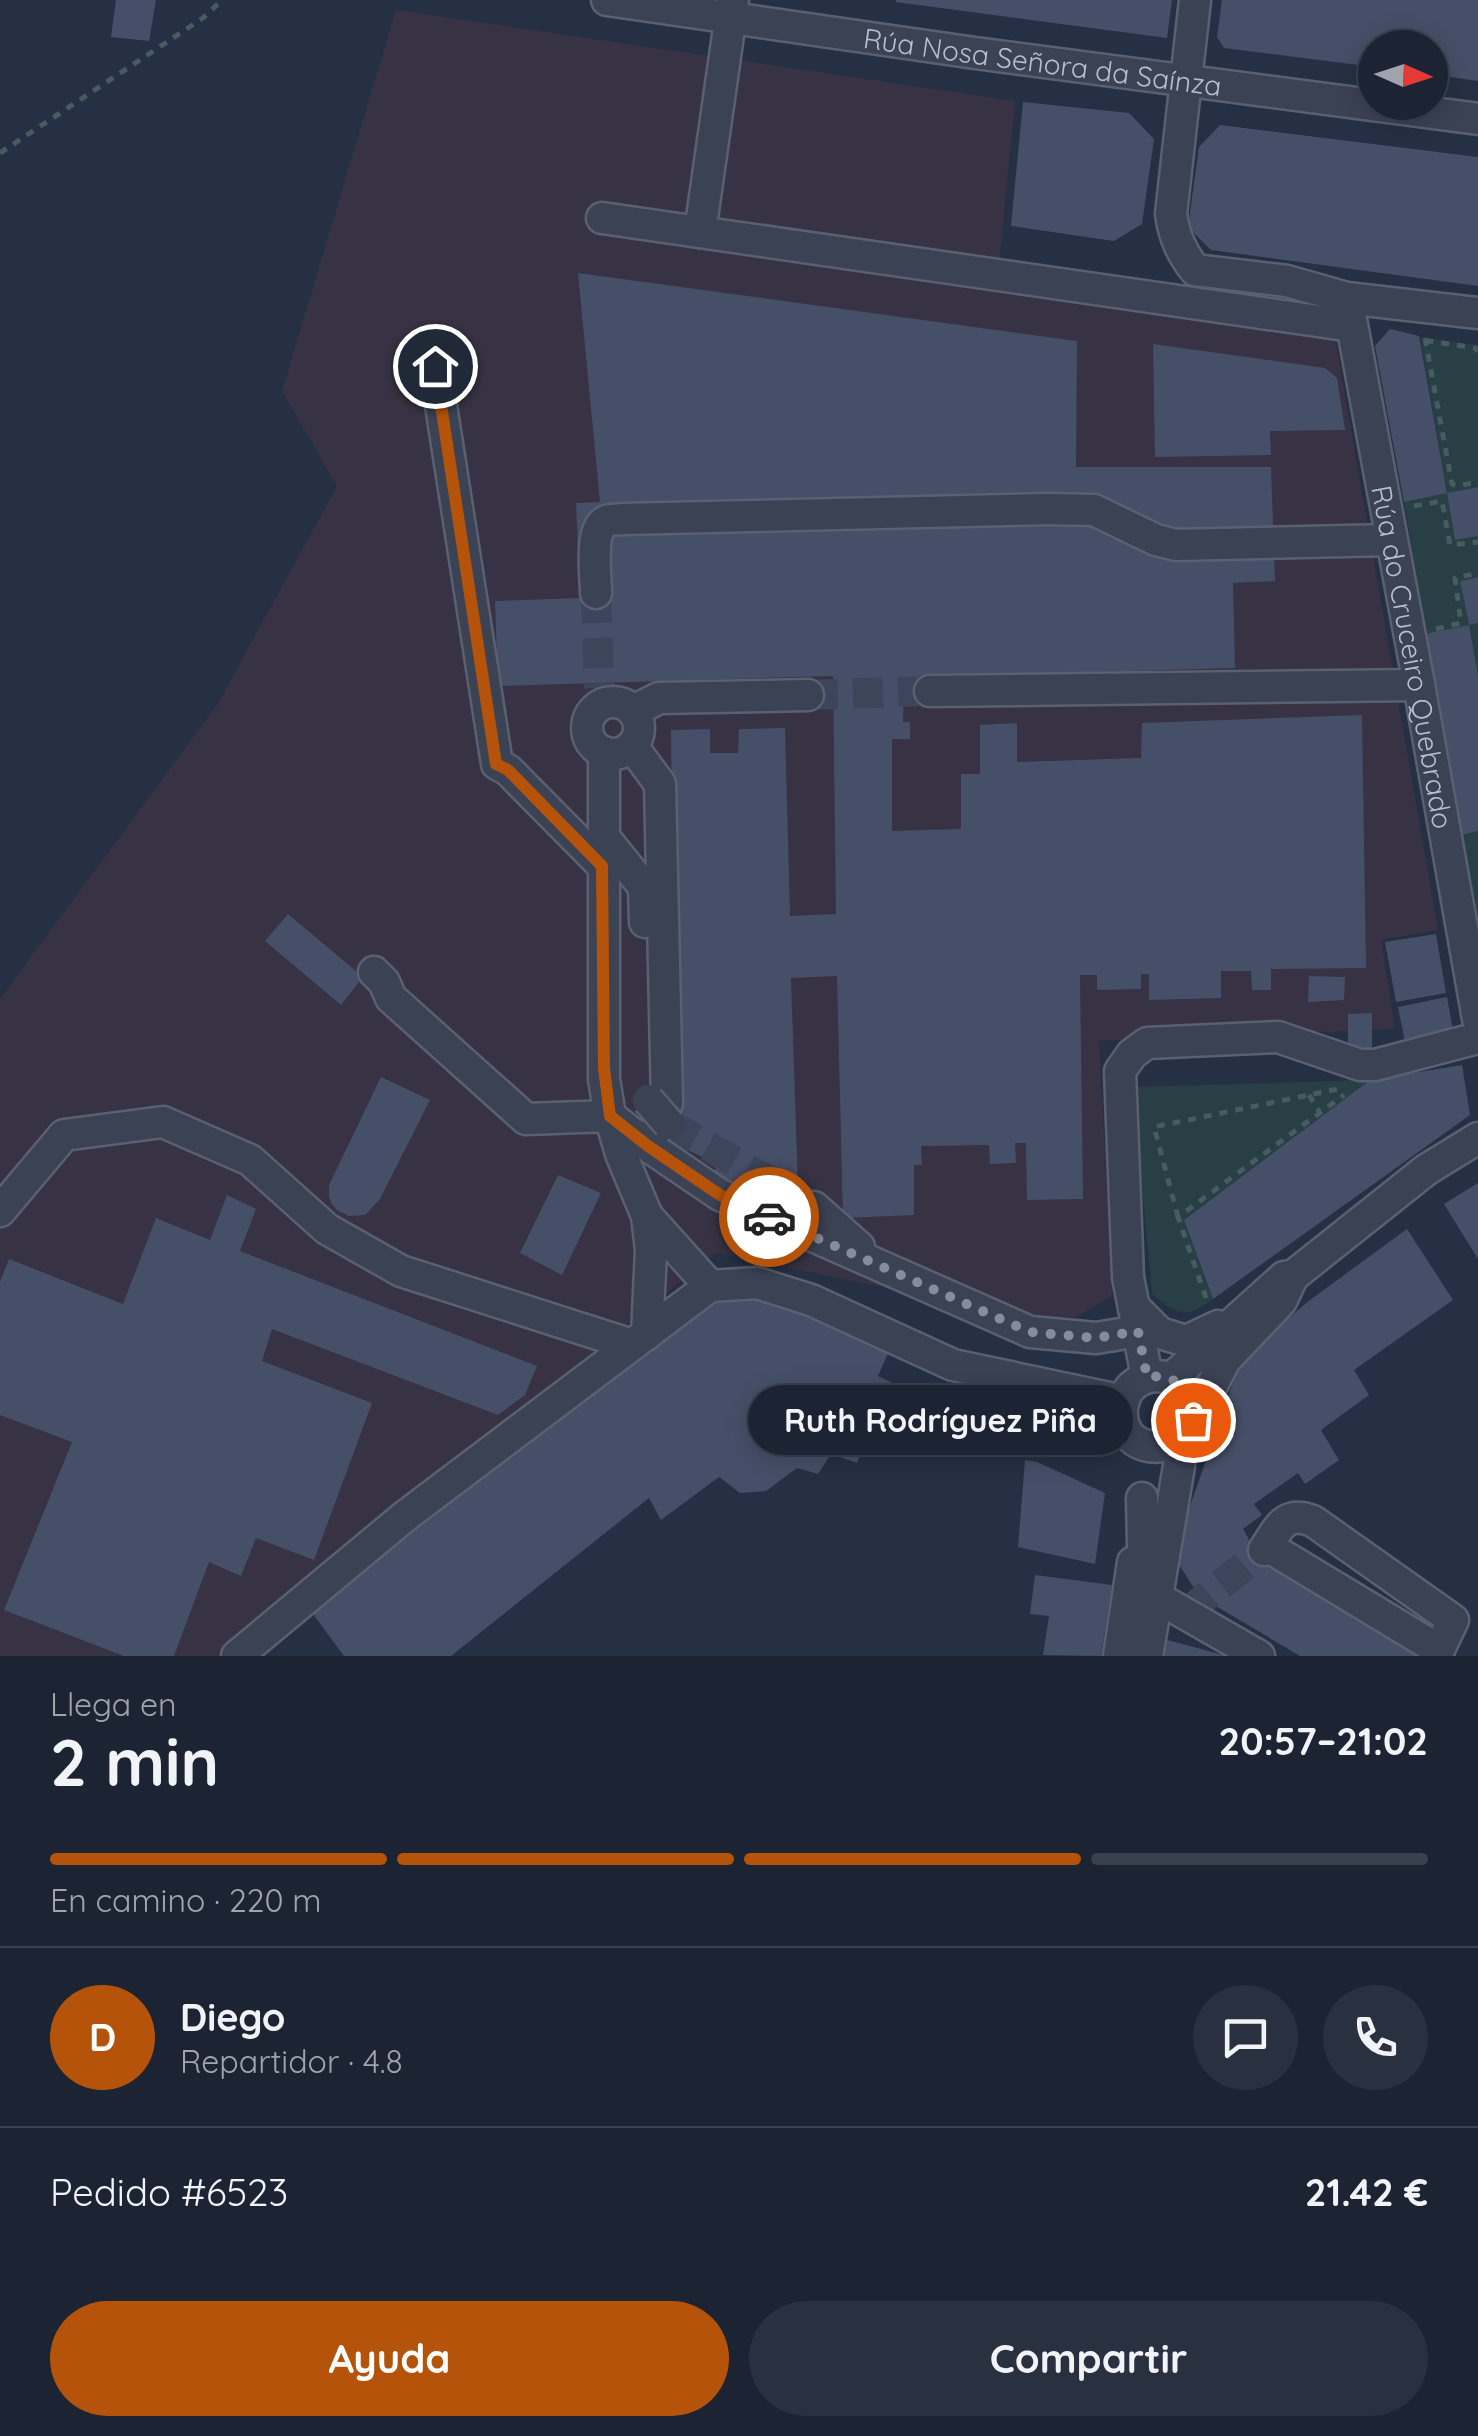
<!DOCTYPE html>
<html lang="es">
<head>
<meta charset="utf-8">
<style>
  :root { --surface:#1c2433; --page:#29303f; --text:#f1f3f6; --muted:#a0a4ac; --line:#3a414e; --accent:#b45309 }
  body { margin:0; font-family:Quicksand,sans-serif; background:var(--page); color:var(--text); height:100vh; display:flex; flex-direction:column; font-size:38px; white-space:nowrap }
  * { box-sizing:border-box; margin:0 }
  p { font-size:32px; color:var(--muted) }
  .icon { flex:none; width:55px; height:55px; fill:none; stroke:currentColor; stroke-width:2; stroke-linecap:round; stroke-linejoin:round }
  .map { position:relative; height:1656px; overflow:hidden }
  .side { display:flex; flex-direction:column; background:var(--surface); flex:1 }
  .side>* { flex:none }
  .needle { width:65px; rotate:93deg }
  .buttons { position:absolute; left:1358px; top:30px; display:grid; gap:20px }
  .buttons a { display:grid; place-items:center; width:90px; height:90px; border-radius:50%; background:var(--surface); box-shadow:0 5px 25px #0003,0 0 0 2px var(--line); font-size:50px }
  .pin { position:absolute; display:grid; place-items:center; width:85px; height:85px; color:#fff; margin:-42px; border:5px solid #fff; border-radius:50%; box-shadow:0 2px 10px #0007 }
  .courier { position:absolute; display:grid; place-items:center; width:100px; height:100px; margin:-50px; border:8px solid #b45309; border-radius:50%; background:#fff; color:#222; box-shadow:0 2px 12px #0007 }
  .bubble { position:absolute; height:70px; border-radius:35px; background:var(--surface); box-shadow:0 5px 25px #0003,0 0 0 2px var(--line); font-size:32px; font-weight:700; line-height:70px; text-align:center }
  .summary em { font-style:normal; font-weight:700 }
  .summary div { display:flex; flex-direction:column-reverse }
  .summary { display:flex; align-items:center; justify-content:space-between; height:170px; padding:0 50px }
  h1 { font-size:65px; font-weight:700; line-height:75px }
  .bar { display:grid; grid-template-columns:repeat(4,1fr); gap:15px 10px; align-content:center; height:120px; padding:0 50px }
  .bar i { height:12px; border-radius:8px; background:var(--line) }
  .bar .selected { background:var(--accent) }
  .bar p { grid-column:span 4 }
  .line { display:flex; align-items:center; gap:25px; padding:0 50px; border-top:2px solid var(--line) }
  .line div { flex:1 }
  .round { display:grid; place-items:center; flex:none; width:105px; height:105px; border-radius:52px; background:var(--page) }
  .primary-button { display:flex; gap:20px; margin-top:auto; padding:20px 50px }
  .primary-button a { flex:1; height:115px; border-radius:60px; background:var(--accent); color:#fff; font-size:40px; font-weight:700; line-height:115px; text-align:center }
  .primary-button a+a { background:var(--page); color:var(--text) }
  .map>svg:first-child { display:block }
  .medical { fill:#373344 }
  .green { fill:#283f45 }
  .building { fill:#454f67 }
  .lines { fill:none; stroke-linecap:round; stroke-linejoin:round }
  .minor-tunnel { stroke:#3c4559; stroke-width:30; stroke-dasharray:30 15; stroke-linecap:butt }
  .minor-casing { stroke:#596071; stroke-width:35 }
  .path { stroke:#475c61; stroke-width:5; stroke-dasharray:8 8; stroke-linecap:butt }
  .minor { stroke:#3b4254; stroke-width:30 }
  .minor-bridge-casing { stroke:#596071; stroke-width:35; stroke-linecap:butt }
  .minor-bridge { stroke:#3b4254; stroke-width:30 }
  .done { stroke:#858c9d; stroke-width:10; stroke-dasharray:0 18 }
  .route { stroke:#b45309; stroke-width:12 }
  .labels { text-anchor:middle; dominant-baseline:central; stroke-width:10; stroke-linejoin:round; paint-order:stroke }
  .street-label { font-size:28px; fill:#b8becd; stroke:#1f2739 }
</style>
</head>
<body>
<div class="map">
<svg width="1478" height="1656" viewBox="0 0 1478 1656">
  <rect width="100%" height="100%" fill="#263044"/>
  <!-- medical -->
  <path class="medical" d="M396,10L1015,101L999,263L1332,321L1438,930L1381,940L1395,1029L1099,1041L1112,1296L1063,1324L716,1253L375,1528L242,1656H0V999L217,705L337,486L282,391Z"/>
  <!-- green -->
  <g class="green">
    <path d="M1420,337L1478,345V487L1448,493L1455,540L1478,536V577L1460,581L1469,625L1478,623V675L1425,634L1404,502L1447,492Z"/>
    <path d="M1478,831V919H1477L1462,835Z"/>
    <path d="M1370,1080L1184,1220L1213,1299C1184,1320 1177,1314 1152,1294L1133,1087Z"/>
  </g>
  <!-- building -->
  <g class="building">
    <path d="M116,0H156L149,41L111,37Z"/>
    <path d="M896,0H1172L1167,38L896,2Z"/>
    <path d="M1222,0H1478V81L1430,74V48H1375V67L1224,48L1217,37Z"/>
    <path d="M1023,102L1129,113L1154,139L1142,224L1114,241L1011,226Z"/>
    <path d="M1220,125L1478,157V286L1211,250L1188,227L1199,147Z"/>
    <path d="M578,273L1077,341L1076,467H1271L1275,581L1233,583L1235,668L904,678L903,722H910V739H892V831L961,829V774H980V725L1017,723V762L1141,758L1142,723L1362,715L1366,968L1271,969V990H1252L1251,971H1221V998L1149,1000V974H1141V989L1097,990V975H1080L1083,1199L1027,1200L1026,1143H1015L1016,1163L990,1164L989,1145L921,1146L922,1165H914V1215L843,1218L837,976L791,978L799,1218L713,1174L718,1164L664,1139L676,1111L671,730L710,729V753H738L739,729L785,728L790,916L836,914L833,676L498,686L495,601L580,598L576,503L600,502Z"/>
    <path d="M1390,329L1419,336L1447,493L1478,487V536L1455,540L1447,493L1404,502L1375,346Z"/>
    <path d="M1153,344L1325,368L1337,378L1345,430L1270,431L1271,455L1155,457Z"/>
    <path d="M1478,577V623L1469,625L1460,581Z"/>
    <path d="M1469,625L1478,675V831L1462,835L1425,634Z"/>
    <path d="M288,914L363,977L341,1005L265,941Z"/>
    <path d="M1436,934L1446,993L1396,1002L1385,942Z"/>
    <path d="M1309,976L1345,977L1344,1000L1308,1002Z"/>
    <path d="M1447,997L1453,1031L1405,1042L1398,1007Z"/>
    <path d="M1372,1013V1049L1348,1050V1014Z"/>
    <path d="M1462,1065L1470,1115L1213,1299L1184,1220L1370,1080Z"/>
    <path d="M381,1077L430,1100L380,1199L365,1215L349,1216L337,1210L332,1204L329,1197V1185Z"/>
    <path d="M558,1175L601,1193L562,1275L520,1253Z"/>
    <path d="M1478,1183V1259L1444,1204Z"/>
    <path d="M227,1195L256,1209L240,1251L537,1366L525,1395L498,1415L272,1329L262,1361L372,1403L314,1560L256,1538L241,1576L209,1562L174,1656H124L4,1610L72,1442L0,1415V1282L9,1259L123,1304L156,1218L210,1240Z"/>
    <path d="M1407,1229L1453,1300L1354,1370L1369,1395L1321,1430L1339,1460L1305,1484L1298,1473L1254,1504L1262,1515L1243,1529L1250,1541L1253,1552L1421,1652L1419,1656H1300L1199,1596L1173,1555L1236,1374L1263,1339L1310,1300Z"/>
    <path d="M742,1293L772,1295L889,1351L878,1376L915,1394L907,1420L881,1406L857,1463L831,1454L818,1474L797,1468L766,1491L740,1493L719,1477L661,1520L649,1498L451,1656H344L310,1610L699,1305Z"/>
    <path d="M1025,1460L1037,1462L1105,1493L1095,1564L1018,1547Z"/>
    <path d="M1035,1575L1112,1585L1101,1656L1043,1655L1049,1616L1030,1614Z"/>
    <path d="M1164,1639L1223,1655V1656H1159Z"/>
  </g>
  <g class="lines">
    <!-- minor-tunnel -->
    <g class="minor-tunnel">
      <path d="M596,593L599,688"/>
      <path d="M808,695L930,691"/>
      <path d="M669,1124L814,1207"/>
      <path d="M1186,1613L1264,1550"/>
    </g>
    <!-- minor casing -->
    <g class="minor-casing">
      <g id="minor">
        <path id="s1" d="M607,0L975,53L1478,119"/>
        <path d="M1195,0L1171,214C1174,236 1181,252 1195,270L1287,281L1347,298L1478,313"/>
        <path d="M602,218L1352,326"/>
        <path d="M700,232L733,0"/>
        <path id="s2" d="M1347,298L1419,685L1478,1019"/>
        <path d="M435,367L497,764L508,770L603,866"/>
        <path d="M596,593C596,577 589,529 606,521C612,519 618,520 623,519L1048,509L1094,510L1156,540L1176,545L1391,540"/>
        <path d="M930,691L1419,685"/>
        <circle cx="613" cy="728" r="26"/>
        <path d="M633,711L659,698L808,695"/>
        <path d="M632,746L660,784L667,1103L654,1133"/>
        <path d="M604,752V1079L610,1116L621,1154L647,1216L651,1250L647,1334"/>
        <path d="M603,836L644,887L645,922"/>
        <path d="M374,972L384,982L391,998L526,1119L610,1116L648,1146L720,1195L1030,1332L1096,1338L1139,1331"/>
        <path d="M814,1207L859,1247"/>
        <path d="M0,1211L64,1135L163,1122L250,1160L327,1229L401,1271L632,1345"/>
        <path d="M647,1216L710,1286"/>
        <path d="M1134,1307L1160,1333L1186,1341L1218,1326"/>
        <path d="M1147,1377L1128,1277L1120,1071L1132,1054L1147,1043L1278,1037L1360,1065H1375L1478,1038"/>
        <path d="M1172,1378L1284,1277L1293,1276L1426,1170L1478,1138"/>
        <path d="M1193,1420C1196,1363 1125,1364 1122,1409C1119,1449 1164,1458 1188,1432L1225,1360L1281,1301L1293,1276"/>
        <path d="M1142,1498L1144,1590L1259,1656"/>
        <path d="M1267,1546L1439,1650"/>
        <path d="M1264,1550C1279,1528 1284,1510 1313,1521L1453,1620L1436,1656"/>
        <path d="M237,1656L404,1517L710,1286L757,1283L811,1300L953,1365L1124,1401"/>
        <path d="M1119,1656L1133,1562"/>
        <path d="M1147,1656L1179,1466L1180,1441"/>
      </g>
    </g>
    <!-- path -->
    <g class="path">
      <path d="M0,153L203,18L222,0"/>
      <path d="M1425,338L1452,484L1457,486L1478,482"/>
      <path d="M1426,343L1429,341L1475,348L1478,351"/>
      <path d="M1414,506L1442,501L1450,545L1478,542"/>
      <path d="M1436,629L1461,623L1455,578L1478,573"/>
      <path d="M1309,1095L1320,1113"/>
      <path d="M1178,1217L1154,1127L1338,1089"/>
      <path d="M1206,1298L1178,1217L1344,1095"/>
    </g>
    <!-- minor -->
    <use href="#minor" class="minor"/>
    <!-- minor-bridge casing -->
    <g class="minor-bridge-casing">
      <path id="minor-bridge" d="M648,1100L669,1124"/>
    </g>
    <!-- minor-bridge -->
    <use href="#minor-bridge" class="minor-bridge"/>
  </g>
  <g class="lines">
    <!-- done -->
    <path class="done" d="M769,1217L1030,1332L1096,1338L1138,1331L1147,1377C1176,1373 1195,1391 1193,1420"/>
    <!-- route -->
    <path class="route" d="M435,366L496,764L508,770L602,866L604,1068L610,1116L648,1146L720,1195L769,1217"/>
  </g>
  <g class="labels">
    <!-- street labels -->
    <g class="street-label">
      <text stroke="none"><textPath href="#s1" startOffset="440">Rúa Nosa Señora da Saínza</textPath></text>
      <text stroke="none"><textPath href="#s2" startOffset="365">Rúa do Cruceiro Quebrado</textPath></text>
    </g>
  </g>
</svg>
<div class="buttons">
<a><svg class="needle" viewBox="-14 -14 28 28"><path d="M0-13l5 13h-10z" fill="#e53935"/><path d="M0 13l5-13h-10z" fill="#a0a4ac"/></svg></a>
</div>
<div class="pin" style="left:1193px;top:1420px;background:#ea580c"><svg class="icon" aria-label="bag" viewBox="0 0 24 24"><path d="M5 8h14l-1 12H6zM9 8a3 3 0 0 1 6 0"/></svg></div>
<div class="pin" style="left:435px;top:366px;background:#1f2937"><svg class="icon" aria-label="home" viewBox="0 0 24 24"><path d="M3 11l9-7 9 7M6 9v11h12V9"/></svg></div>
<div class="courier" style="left:769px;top:1217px"><svg class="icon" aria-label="car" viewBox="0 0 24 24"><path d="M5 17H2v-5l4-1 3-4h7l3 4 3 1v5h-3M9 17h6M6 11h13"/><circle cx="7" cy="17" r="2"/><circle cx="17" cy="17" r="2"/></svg></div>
<div class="bubble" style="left:748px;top:1385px;width:385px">Ruth Rodríguez Piña</div>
</div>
<section class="side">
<div class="summary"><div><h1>2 min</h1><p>Llega en</p></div><em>20:57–21:02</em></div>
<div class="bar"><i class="selected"></i><i class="selected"></i><i class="selected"></i><i></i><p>En camino · 220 m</p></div>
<div class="line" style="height:180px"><b class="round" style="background:var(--accent);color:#fff">D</b><div><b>Diego</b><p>Repartidor · 4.8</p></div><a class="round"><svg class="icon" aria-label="chat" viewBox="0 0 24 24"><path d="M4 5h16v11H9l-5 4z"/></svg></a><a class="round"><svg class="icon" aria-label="phone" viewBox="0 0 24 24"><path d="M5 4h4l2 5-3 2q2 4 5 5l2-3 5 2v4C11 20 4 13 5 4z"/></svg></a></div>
<div class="line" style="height:130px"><div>Pedido #6523</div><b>21.42 €</b></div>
<div class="primary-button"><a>Ayuda</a><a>Compartir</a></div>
</section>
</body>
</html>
